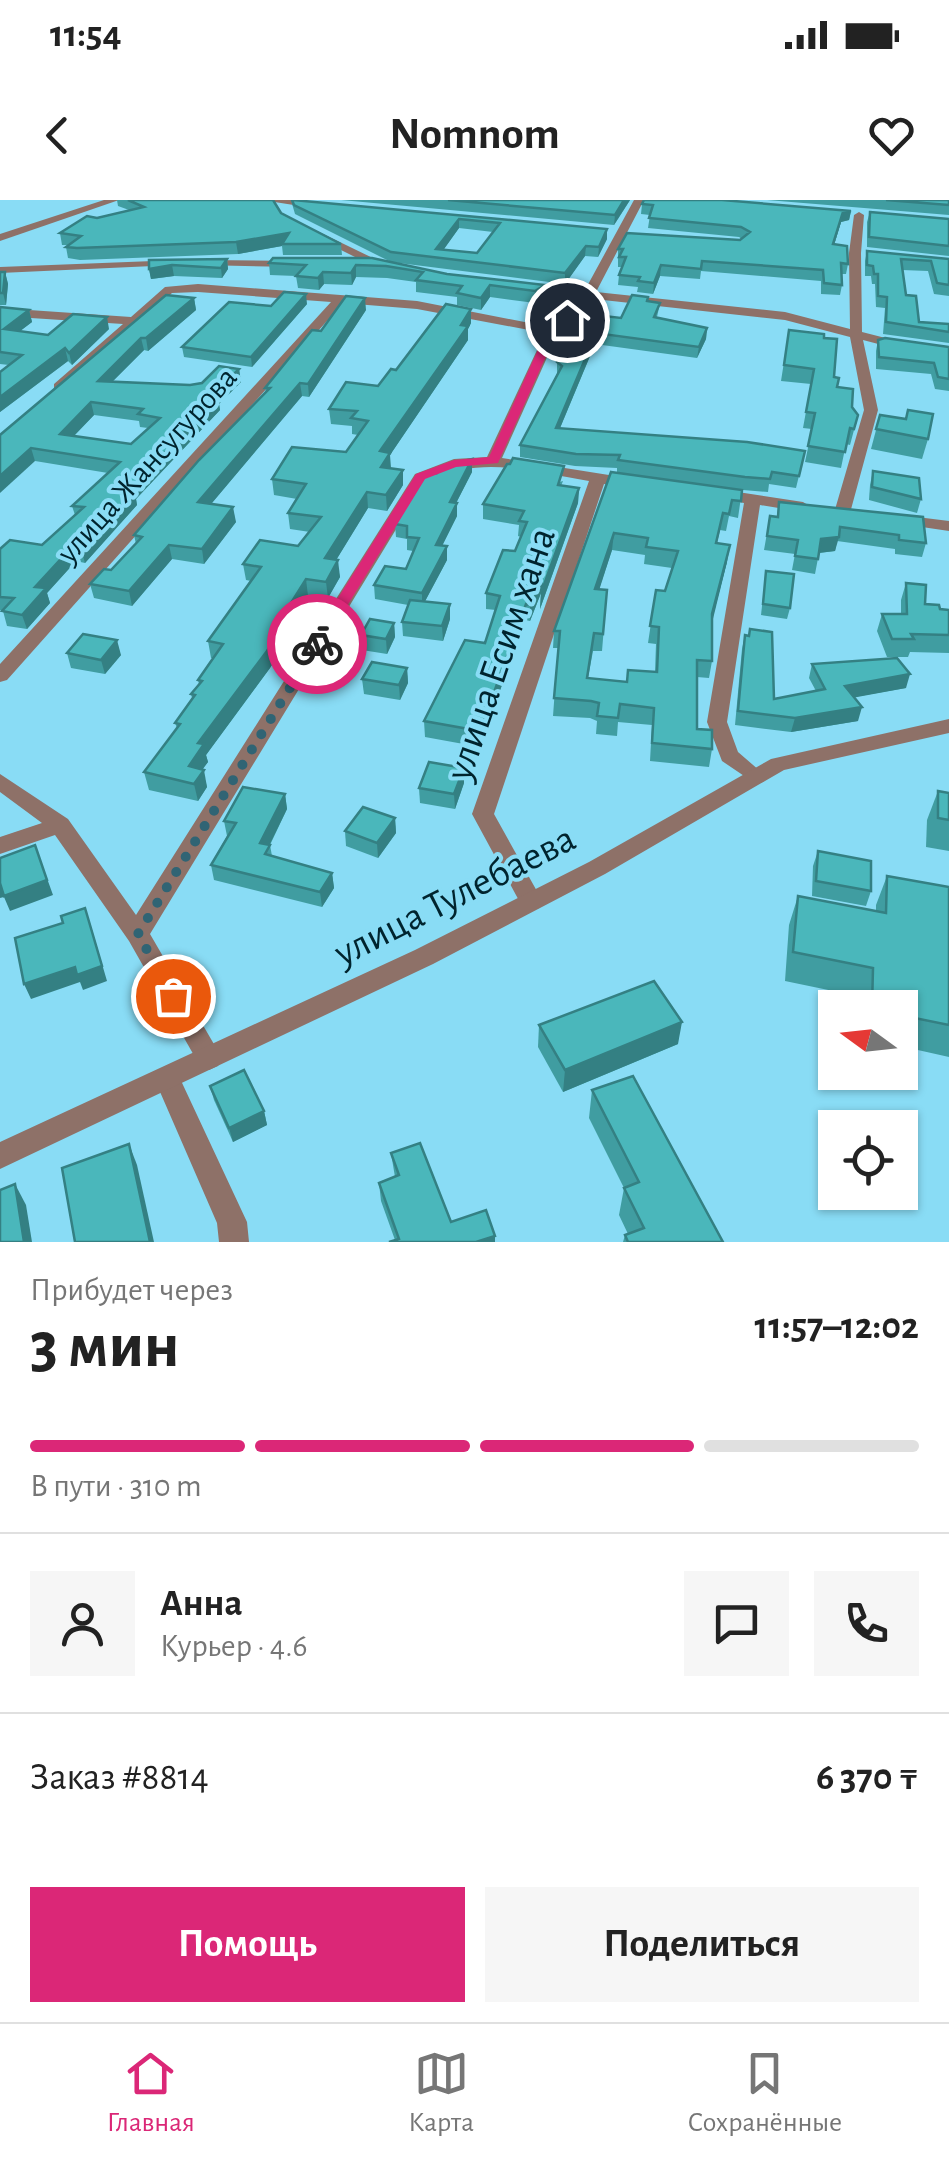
<!DOCTYPE html>
<html lang="ru">
<head>
<meta charset="utf-8">
<style>
  :root { --surface:#fff; --page:#f6f6f6; --text:#222; --muted:#767676; --line:#e0e0e0; --accent:#db2777 }
  body { margin:0; font-family:"Alegreya Sans",sans-serif; background:var(--page); color:var(--text); height:100vh; display:flex; flex-direction:column; font-size:38px; white-space:nowrap }
  * { box-sizing:border-box; margin:0 }
  p { font-size:32px; color:var(--muted) }
  .icon { flex:none; width:55px; height:55px; fill:none; stroke:currentColor; stroke-width:2; stroke-linecap:round; stroke-linejoin:round }
  .map { position:relative; height:1042px; overflow:hidden }
  .sheet { display:flex; flex-direction:column; background:var(--surface); flex:1 }
  .sheet>* { flex:none }
  .needle { width:65px; rotate:285deg }
  .controls { position:absolute; left:818px; top:790px; display:grid; gap:20px }
  .controls a { display:grid; place-items:center; width:100px; height:100px; border-radius:0px; background:var(--surface); box-shadow:0 2px 8px #0004; font-size:50px }
  .pin { position:absolute; display:grid; place-items:center; width:85px; height:85px; color:#fff; margin:-42px; border:5px solid #fff; border-radius:50%; box-shadow:0 2px 10px #0007 }
  .courier { position:absolute; display:grid; place-items:center; width:100px; height:100px; margin:-50px; border:8px solid #db2777; border-radius:50%; background:#fff; color:#222; box-shadow:0 2px 12px #0007 }
  .headline em { font-style:normal; font-weight:700 }
  .headline div { display:flex; flex-direction:column-reverse }
  .headline { display:flex; align-items:center; justify-content:space-between; height:170px; padding:0 30px }
  h1 { font-size:65px; font-weight:700; line-height:75px }
  .bar { display:grid; grid-template-columns:repeat(4,1fr); gap:15px 10px; align-content:center; height:120px; padding:0 30px }
  .bar i { height:12px; border-radius:8px; background:var(--line) }
  .bar .on { background:var(--accent) }
  .bar p { grid-column:span 4 }
  .line { display:flex; align-items:center; gap:25px; padding:0 30px; border-top:2px solid var(--line) }
  .line div { flex:1 }
  .round { display:grid; place-items:center; flex:none; width:105px; height:105px; border-radius:0px; background:var(--page) }
  .button { display:flex; gap:20px; margin-top:auto; padding:20px 30px }
  .button a { flex:1; height:115px; border-radius:0px; background:var(--accent); color:#fff; font-size:40px; font-weight:700; line-height:115px; text-align:center }
  .button a+a { background:var(--page); color:var(--text) }
  .status { display:flex; justify-content:space-between; align-items:center; height:70px; padding:0 50px; background:var(--surface); direction:ltr }
  .status svg { height:28px; fill:currentColor }
  header { display:flex; justify-content:space-between; align-items:center; height:130px; padding:0 30px; background:var(--surface); font-size:45px; font-weight:700 }
  .menu { display:flex; justify-content:space-around; align-items:center; height:140px; border-top:2px solid var(--line); background:var(--surface); font-size:28px; color:var(--muted) }
  .menu a { display:grid; justify-items:center; gap:5px }
  .menu .on { color:var(--accent) }
  .map>svg:first-child { display:block }
  .lines { fill:none; stroke-linecap:round; stroke-linejoin:round }
  .minor { fill:#8e7168; fill-rule:evenodd }
  .tertiary { fill:#8e7168; fill-rule:evenodd }
  .wall { fill:#409da1; fill-rule:evenodd }
  .shaded-wall { fill:#348083 }
  .building { fill:#4ab7bb; stroke:#348083; stroke-width:2.5; fill-rule:evenodd }
  .route { fill:#db2777 }
  .done { stroke:#306474; stroke-width:10; stroke-dasharray:0 18 }
  .labels { text-anchor:middle; dominant-baseline:central; stroke-width:8; stroke-linejoin:round; paint-order:stroke }
  .far-street-label { font-size:32px; fill:#00242e; stroke:#89dcf5 }
  .street-label { font-size:40px; fill:#00242e; stroke:#89dcf5 }
</style>
</head>
<body>
<div class="status"><b>11:54</b><svg viewBox="0 0 49 12"><path d="M0 12V9h3v3zM5 12V6h3v6zM10 12V3h3v9zM15 12V0h3v12zM26 1h20v11H26zM47 4h2v5h-2z"/></svg></div>
<header><svg class="icon" aria-label="back" viewBox="0 0 24 24"><path d="M15 5l-7 7 7 7"/></svg>Nomnom<svg class="icon" aria-label="heart" viewBox="0 0 24 24"><path d="M12 20l-8-8c-3-5 5-10 8-4 3-6 11-1 8 4z"/></svg></header>
<div class="map">
<svg width="949" height="1042" viewBox="0 0 949 1042">
  <rect width="100%" height="100%" fill="#89dcf5"/>
  <g class="lines">
    <!-- minor -->
    <g class="minor">
      <path d="M104,0H119L0,41V34Z"/>
      <path d="M262,0H294L324,6L319,9Z"/>
      <path d="M634,0H644L596,92L785,112L850,129L849,53L854,15L859,12L864,15L861,53L862,132L905,143L949,147V155L905,151L863,140L878,210L850,313L842,318L834,313L864,210L850,137L785,120L594,99L592,105L558,133L502,258L634,279L642,284L634,289L604,284L494,614L543,702L539,708L531,711L523,708L472,614L589,281C527,271 487,256 426,280L150,734L222,858L218,866L209,870L200,866L129,741L55,635L0,654V637L42,623L0,592V574L68,619L136,715L415,274L454,259L487,257L545,133L417,109L343,103L7,480L0,482V464L331,102L198,92L172,93L59,191L54,190V184L123,124L0,116V108L131,117L165,87L198,84L417,101L550,127L582,101V97L522,91L516,87L522,83L585,90Z"/>
      <path d="M317,31L379,61L381,63L371,65L313,36L312,34Z"/>
      <path d="M179,60V64L175,65L0,73V67Z"/>
      <path d="M204,60L295,61L301,64L295,67L200,65V61Z"/>
      <path d="M718,289L803,302L811,307L803,312L760,305L727,522L738,552L767,577L763,582L756,584L722,561L707,522L744,303L712,297V291Z"/>
      <path d="M901,315L949,321V331L895,323V317Z"/>
      <path d="M167,866L176,870L247,1022L249,1042H219L217,1023L154,878L158,870Z"/>
    </g>
    <!-- tertiary -->
    <path class="tertiary" d="M949,519V533L784,570L605,674L433,764L0,969V942L415,750L589,662L771,559Z"/>
  </g>
  <!-- wall -->
  <g class="wall">
    <path d="M117,0H273L281,13L341,44L342,55H283L282,46L238,54L80,60L68,58L66,47L68,45H62L60,33L97,18L129,10L118,6Z"/>
    <path d="M291,0L607,29V39L598,57L585,56L565,84L391,62L295,14ZM459,28L493,32L477,53L443,50Z"/>
    <path d="M341,0H630L614,25Z"/>
    <path d="M767,0H949V15Z"/>
    <path d="M642,4L851,11L849,20L841,22L834,45L848,64L846,74H842V85L840,95L821,94V81L701,71L700,79L660,76L653,94L637,92L638,87L618,85L619,75L622,67H618V49L740,40L742,39L739,37L648,28L650,15L641,14Z"/>
    <path d="M870,12L949,19V56L867,47V22Z"/>
    <path d="M867,51L949,59V96L934,94L928,71L902,70L906,95L919,122L949,124V143L883,134L885,108L876,107L875,84H872L871,76H865V61Z"/>
    <path d="M372,58L447,74L545,85V97L535,103L490,97L481,110L457,105V97L416,92V82L387,78L356,77L352,85L324,84L319,90L298,88L296,76L270,75L269,63Z"/>
    <path d="M227,59L228,69L222,78L174,76L151,79L149,69Z"/>
    <path d="M0,72H5L8,84L6,105H0Z"/>
    <path d="M194,98L196,110L148,151L144,150L113,181L190,185L202,183L239,169L241,182L219,204L220,210L136,299L137,305L85,363L76,361L47,393L50,403L27,429L7,426L3,411L0,410V349L42,345L75,315L72,306L108,273L35,261L0,235ZM94,215L139,221L140,227L148,228L131,244L74,236Z"/>
    <path d="M648,101L660,103L657,117L707,128L706,139L697,158L595,144L560,228L805,251L796,288L769,284L768,292L743,290L617,273V268L575,266L520,257V245L557,174V162L567,145V136L621,118Z"/>
    <path d="M307,104L252,167L184,157L182,147L271,106Z"/>
    <path d="M0,107L29,110L32,122L20,131L48,135L109,129L72,165L68,161L0,212V172L9,165L0,164Z"/>
    <path d="M471,109V123L468,129V140L390,255V268L403,285L387,311L368,308L336,360L340,377L328,398L308,396L291,423L292,432L270,468L206,555L208,562L202,569L207,587L198,601L149,590L144,572L177,528L175,523L192,498L191,494L199,484L198,480L213,458H211L208,441L251,381L246,380L243,364L298,346L310,332L290,329L288,313L297,299L274,295L272,279L346,252L358,235L352,234V226L331,224L329,209L378,186Z"/>
    <path d="M366,110L309,197L302,196L211,304L236,322L204,364L172,359L132,406L94,398L90,384L111,370L136,344L134,335L266,193L265,188L321,131Z"/>
    <path d="M789,130L824,138L837,187L858,215L850,245L846,244L841,268L805,262L812,229L803,228L811,184L781,181Z"/>
    <path d="M878,140L949,147V191L935,189L931,174L876,169V151Z"/>
    <path d="M880,215L928,239L922,259L871,249Z"/>
    <path d="M472,259V272L456,303L457,316L442,346H447V360L425,401L450,404V419L443,441L403,436L402,422L408,405L375,399L374,385L406,369L413,351L407,350V339L396,337L395,324L437,273Z"/>
    <path d="M873,271L921,299L917,313L869,300L870,285Z"/>
    <path d="M611,272L742,290L738,318L729,316L726,331L720,330L717,343L727,362L712,420V461L709,478L697,477V529L712,549L709,567L650,561L652,525L618,522L617,536L596,534L597,521L590,518L553,516L558,448H553L554,431ZM612,350L645,355L644,364L672,368L665,391L656,390L648,443L656,444L655,472L627,482L588,478L593,451H602L607,390L599,389Z"/>
    <path d="M563,281L561,286L579,288L578,303L540,409L541,393L530,421L525,420L480,547L425,537L424,521L485,443L496,410L486,409V393L515,351L521,337L518,336L519,325L483,319V304Z"/>
    <path d="M779,302L926,343L922,357L895,354V349L837,341L835,351L819,353L815,374L792,370L795,354L764,350L770,316L777,317Z"/>
    <path d="M766,371L790,408L787,419L761,415Z"/>
    <path d="M906,383L925,404L940,409L949,410V453L910,452L908,457H887L877,431L882,414H901V400Z"/>
    <path d="M394,423L395,437L387,454L362,450L361,435Z"/>
    <path d="M745,435L774,499L816,491L809,478L812,464L906,488L854,497L858,521L791,532L735,525L742,449Z"/>
    <path d="M67,453L121,455L105,474L71,468Z"/>
    <path d="M407,468L408,483L400,500L364,494L362,479Z"/>
    <path d="M464,568V583L455,609L420,603L419,588Z"/>
    <path d="M938,591L949,593V651L926,647L927,620Z"/>
    <path d="M285,594L287,609L270,645L272,656L332,673L334,688L322,707L214,680L211,665L227,636L224,621Z"/>
    <path d="M395,618L396,633L378,658L346,646L345,631Z"/>
    <path d="M818,651L871,691L866,706L812,696L813,666Z"/>
    <path d="M887,676L949,687V857L900,846V808H862V797L785,781L789,725L798,696L876,711V705Z"/>
    <path d="M539,825L678,844L563,892L538,847Z"/>
    <path d="M210,886L264,911L267,925L233,942L214,900Z"/>
    <path d="M592,890L723,1042H623L625,1035L628,1034L619,1015L624,988L589,918Z"/>
    <path d="M391,953L451,1022L395,1040L381,1001L379,983L395,977Z"/>
  </g>
  <!-- shaded-wall -->
  <g class="shaded-wall">
    <path d="M624,0H630L614,25L615,15Z"/>
    <path d="M851,11L849,20L841,22L831,55L843,12Z"/>
    <path d="M459,19V28L437,59L436,49Z"/>
    <path d="M607,29V39L598,57L599,47Z"/>
    <path d="M289,33L282,44V46L238,54L236,42Z"/>
    <path d="M586,46L585,56L565,84V73Z"/>
    <path d="M227,59L228,69L222,78L221,68Z"/>
    <path d="M172,65L174,76L151,79L149,69Z"/>
    <path d="M356,65V77L352,85L351,73Z"/>
    <path d="M661,65L660,76L653,94L654,83Z"/>
    <path d="M5,72L8,84L6,105L3,93Z"/>
    <path d="M323,72L324,84L319,90L318,78Z"/>
    <path d="M490,85V97L481,110V98Z"/>
    <path d="M545,85V97L535,103V91Z"/>
    <path d="M306,94L307,104L252,167L251,157Z"/>
    <path d="M194,98L196,110L148,151L146,138Z"/>
    <path d="M365,98L366,110L309,197L308,184Z"/>
    <path d="M471,109V123L468,129V140L390,255L391,268L382,282L380,251Z"/>
    <path d="M29,110L32,122L7,141L4,129Z"/>
    <path d="M107,117L109,129L72,165L69,153Z"/>
    <path d="M707,128L706,139L697,158L699,147Z"/>
    <path d="M596,133L595,144L555,240L556,228Z"/>
    <path d="M141,138L144,150L101,193L98,181Z"/>
    <path d="M65,148L68,161L0,212V197Z"/>
    <path d="M239,169L241,182L219,204L220,210L136,299L137,305L85,363L81,349L128,291L212,196Z"/>
    <path d="M300,183L302,196L201,316L198,302Z"/>
    <path d="M91,202L94,215L63,247L60,234Z"/>
    <path d="M31,248L35,261L0,293V276Z"/>
    <path d="M472,259V272L450,315V302Z"/>
    <path d="M403,270V285L387,311L386,295Z"/>
    <path d="M579,288L578,303L540,409L541,393Z"/>
    <path d="M367,292L368,308L327,375L325,358Z"/>
    <path d="M457,303V316L436,358V345Z"/>
    <path d="M233,307L236,322L204,364L202,349Z"/>
    <path d="M614,333L612,350L594,406L595,389Z"/>
    <path d="M839,337L835,351L818,353L821,339Z"/>
    <path d="M169,345L172,359L132,406L129,391Z"/>
    <path d="M730,345L727,362L710,431L712,414Z"/>
    <path d="M447,346V360L422,407V393Z"/>
    <path d="M72,347L76,361L47,393L50,403L27,429L22,415L35,387Z"/>
    <path d="M338,360L340,377L328,398L326,382Z"/>
    <path d="M542,377L541,393L530,421V405Z"/>
    <path d="M306,379L308,396L291,423L292,432L270,468L206,555L208,562L192,584L189,566L198,543Z"/>
    <path d="M450,404V419L443,441L442,426Z"/>
    <path d="M526,404L525,420L480,547V531Z"/>
    <path d="M394,423L395,437L387,454L386,439Z"/>
    <path d="M117,440L121,455L105,474L101,460Z"/>
    <path d="M407,468L408,483L400,500L399,485Z"/>
    <path d="M910,474L906,488L841,500L845,486Z"/>
    <path d="M862,507L858,521L791,532L795,518Z"/>
    <path d="M464,568V583L455,609L454,594Z"/>
    <path d="M204,570L207,587L198,601L194,584Z"/>
    <path d="M285,594L287,609L263,658L260,643Z"/>
    <path d="M395,618L396,633L378,658L377,643Z"/>
    <path d="M35,645L53,695L10,711L4,697L0,698V683Z"/>
    <path d="M332,673L334,688L322,707L320,692Z"/>
    <path d="M90,723L107,781L83,790L80,782L31,799L24,784Z"/>
    <path d="M682,822L678,844L563,892L565,870Z"/>
    <path d="M264,911L267,925L233,942L229,928Z"/>
    <path d="M129,944L137,965L154,1042H150Z"/>
    <path d="M15,984L26,1005L32,1042H24Z"/>
    <path d="M495,1036V1042H476Z"/>
  </g>
  <!-- building -->
  <g class="building">
    <path d="M128,0H273L281,13L341,44H282L289,33L236,42L77,48L66,47L81,36L60,33L87,16L97,18L144,7Z"/>
    <path d="M292,0H293L607,29L599,47L586,46L565,73L391,52L294,5ZM459,19L500,23L477,53L436,49Z"/>
    <path d="M448,0H624L615,15Z"/>
    <path d="M644,0H722L851,11L843,12L833,44L847,46L848,64L841,63L842,85L824,83L823,70L702,61L701,69L661,65L654,83L638,81L640,77L619,75L626,57H619L623,49H618L627,33L740,40L750,32L741,27L649,18L653,5L642,4Z"/>
    <path d="M886,0H949V5Z"/>
    <path d="M870,12L949,19V46L869,37Z"/>
    <path d="M867,51L949,59V85L937,83L931,61L901,59L906,95L916,96L919,122L949,124V132L886,122L887,97L878,96V74H874L873,66L867,65Z"/>
    <path d="M273,58H372L447,74L545,85L535,91L490,85L481,98L457,93L462,86L416,80L423,72L386,66L356,65L351,73L323,72L318,78L296,76L306,65L269,63Z"/>
    <path d="M227,59L221,68L172,65L149,69V60Z"/>
    <path d="M0,72H5L3,93H0Z"/>
    <path d="M284,92L306,94L251,157L182,147L229,102L271,106Z"/>
    <path d="M166,95L194,98L146,138H141L98,181L190,185L202,183L219,166L239,169L212,196L218,197L128,291L134,292L81,349L72,347L35,387L46,388L22,415L2,411L14,398L0,397V349L10,340L42,345L84,307L72,306L120,262L31,248L0,276V235ZM91,202L143,209L138,214L160,218L131,244L60,234Z"/>
    <path d="M632,95L648,97L647,101L660,103L654,117L707,128L699,147L596,133L556,228L747,242L805,251L799,276L772,272L770,279L745,277L618,260L620,255L576,254L520,245L562,166L557,162L572,137L567,136L578,113L621,118Z"/>
    <path d="M346,96L365,98L308,184L300,183L198,302L233,307L202,349L169,345L129,391L90,384L104,369L111,370L142,337L134,335L199,260L270,188H265L312,130L321,131Z"/>
    <path d="M446,104L471,109L461,125L468,126L380,251L390,253L381,267L403,270L386,295L367,292L325,358L338,360L326,382L306,379L284,414L290,415L267,451L198,543L204,544L189,566L204,570L194,584L144,572L180,524L175,523L195,495L191,494L202,481L198,480L223,444L208,441L261,367L243,364L260,340L298,346L321,317L288,313L306,284L272,279L292,247L346,252L368,221L351,218L357,211L329,209L346,182L378,186L391,169L396,170Z"/>
    <path d="M0,107L29,110L4,129L48,135L73,114L107,117L69,153L65,148L0,197V172L22,155L0,152Z"/>
    <path d="M789,130L824,134V138L837,139L834,177L839,178L837,187L853,189L852,207L858,215L854,229L850,228L845,252L808,246L815,213L806,212L814,169L784,165Z"/>
    <path d="M885,138L949,147V179L938,177L934,163L879,157L878,140Z"/>
    <path d="M908,210L933,214L928,239L876,229L880,215L906,219Z"/>
    <path d="M513,258L564,266L558,285L579,288L541,393L542,377L530,405L526,404L480,531L424,521L465,440L485,443L500,396L486,393L503,350L515,351L527,322L519,321L524,311L483,304L507,264H510Z"/>
    <path d="M472,259L450,302L457,303L436,345L447,346L422,393L374,385L385,366L406,369L419,338L407,337V326L395,324L425,275L437,273L442,266Z"/>
    <path d="M873,271L919,278L921,299L872,287Z"/>
    <path d="M611,272L742,290L741,301L732,300L729,314L723,313L716,343L730,345L712,414V461L697,460V529L712,530V549L652,543L654,508L620,504L618,518L597,516L599,503L591,501L554,498L560,431H554ZM614,333L648,338L646,347L678,351L665,391L656,390L650,426L659,427L657,472L628,470L627,482L587,478L594,433L603,434L607,390L595,389Z"/>
    <path d="M779,302L923,317L926,343L899,340V335L840,327L839,337L821,339L818,359L795,356L798,340L767,336L770,316L778,317Z"/>
    <path d="M766,371L794,374L790,408L763,404Z"/>
    <path d="M906,383L926,385L925,404L939,405L940,409L949,410V435L911,434L914,439H892L882,414H907Z"/>
    <path d="M410,400L450,404L442,426L402,422Z"/>
    <path d="M370,419L394,423L386,439L361,435Z"/>
    <path d="M750,429L772,432L774,499L825,489L812,464L897,458L910,474L845,486L862,507L795,518L738,511L745,435L749,436Z"/>
    <path d="M83,434L117,440L101,460L67,453Z"/>
    <path d="M372,462L407,468L399,485L362,479Z"/>
    <path d="M429,562L464,568L454,594L419,588Z"/>
    <path d="M243,587L285,594L260,643L270,645L265,654L332,673L320,692L211,665L236,623L224,621Z"/>
    <path d="M938,591L949,593V620L938,618Z"/>
    <path d="M363,607L395,618L377,643L345,631Z"/>
    <path d="M35,645L47,680L4,696L0,683V658Z"/>
    <path d="M818,651L871,661V691L816,681Z"/>
    <path d="M887,676L949,687V825L900,815V808H872L873,768L793,752L798,696L886,713Z"/>
    <path d="M85,708L102,766L77,775L75,767L24,784L15,738L63,723L61,716Z"/>
    <path d="M654,781L682,822L565,870L539,825Z"/>
    <path d="M244,870L264,911L229,928L210,886Z"/>
    <path d="M633,876L723,1042H628L625,1035L644,1028L624,988L639,982L592,890Z"/>
    <path d="M420,943L451,1022L486,1010L495,1036L476,1042H389L399,1039L379,983L399,975L391,953Z"/>
    <path d="M129,944L150,1042H75L62,968Z"/>
    <path d="M15,984L24,1042H0V990Z"/>
  </g>
  <!-- route -->
  <path class="route" d="M564,118L572,120L557,132L498,263L456,267L425,279L322,447H312L309,444L416,274L454,260L489,257L547,130Z"/>
  <g class="lines">
    <!-- done -->
    <path class="done" d="M173,796L138,734L317,444"/>
  </g>
  <g class="labels">
    <!-- far-street labels -->
    <g class="far-street-label">
      <text transform="translate(147 265) rotate(-48)">улица Жансугурова</text>
    </g>
    <!-- street labels -->
    <g class="street-label">
      <text transform="translate(501 454) rotate(-71)">улица Есим хана</text>
      <text transform="translate(455 696) rotate(-27)">улица Тулебаева</text>
    </g>
  </g>
</svg>
<div class="controls">
<a><svg class="needle" viewBox="-14 -14 28 28"><path d="M0-13l5 13h-10z" fill="#e53935"/><path d="M0 13l5-13h-10z" fill="#767676"/></svg></a>
<a><svg class="icon" aria-label="locate" viewBox="0 0 24 24"><circle cx="12" cy="12" r="6"/><path d="M12 2v4M12 18v4M2 12h4M18 12h4"/></svg></a>
</div>
<div class="pin" style="left:173px;top:796px;background:#ea580c"><svg class="icon" aria-label="bag" viewBox="0 0 24 24"><path d="M5 8h14l-1 12H6zM9 8a3 3 0 0 1 6 0"/></svg></div>
<div class="pin" style="left:567px;top:120px;background:#1f2937"><svg class="icon" aria-label="home" viewBox="0 0 24 24"><path d="M3 11l9-7 9 7M6 9v11h12V9"/></svg></div>
<div class="courier" style="left:317px;top:444px"><svg class="icon" aria-label="bike" viewBox="0 0 24 24"><circle cx="6" cy="16" r="4"/><circle cx="18" cy="16" r="4"/><path d="M6 16l4-8h5l3 8M10 8l3 8H6M13 5h3"/></svg></div>
</div>
<section class="sheet">
<div class="headline"><div><h1>3 мин</h1><p>Прибудет через</p></div><em>11:57–12:02</em></div>
<div class="bar"><i class="on"></i><i class="on"></i><i class="on"></i><i></i><p>В пути · 310 m</p></div>
<div class="line" style="height:180px"><a class="round"><svg class="icon" aria-label="person" viewBox="0 0 24 24"><circle cx="12" cy="8" r="4"/><path d="M4 21q1-7 8-7t8 7"/></svg></a><div><b>Анна</b><p>Курьер · 4.6</p></div><a class="round"><svg class="icon" aria-label="chat" viewBox="0 0 24 24"><path d="M4 5h16v11H9l-5 4z"/></svg></a><a class="round"><svg class="icon" aria-label="phone" viewBox="0 0 24 24"><path d="M5 4h4l2 5-3 2q2 4 5 5l2-3 5 2v4C11 20 4 13 5 4z"/></svg></a></div>
<div class="line" style="height:130px"><div>Заказ #8814</div><b>6 370 ₸</b></div>
<div class="button"><a>Помощь</a><a>Поделиться</a></div>
</section>
<nav class="menu">
<a class="on"><svg class="icon" aria-label="home" viewBox="0 0 24 24"><path d="M3 11l9-7 9 7M6 9v11h12V9"/></svg>Главная</a>
<a><svg class="icon" aria-label="map" viewBox="0 0 24 24"><path d="M3 6l6-2 6 2 6-2v14l-6 2-6-2-6 2zM9 4v14M15 6v14"/></svg>Карта</a>
<a><svg class="icon" aria-label="saved" viewBox="0 0 24 24"><path d="M7 4h10v16l-5-4-5 4z"/></svg>Сохранённые</a>
</nav>
</body>
</html>
